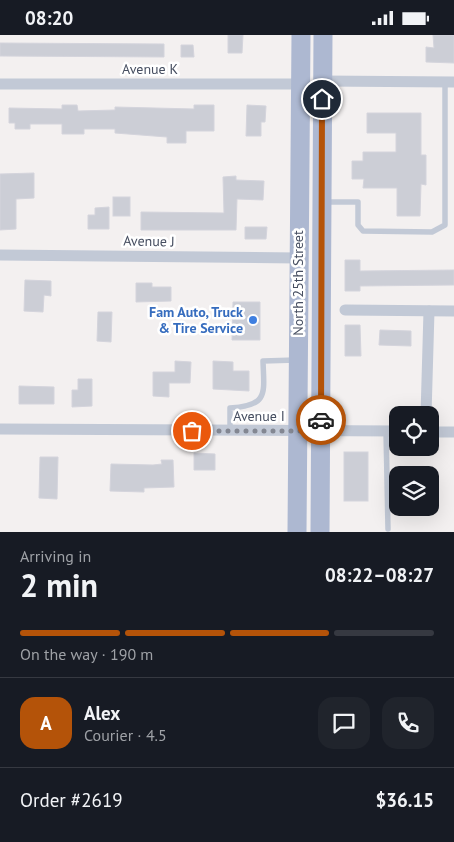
<!DOCTYPE html>
<html lang="en">
<head>
<meta charset="utf-8">
<style>
  :root { --surface:#171b24; --page:#20242c; --text:#f1f3f6; --muted:#9ea1a6; --line:#363941; --accent:#b45309 }
  body { margin:0; font-family:"PT Sans",sans-serif; background:var(--page); color:var(--text); height:100vh; display:flex; flex-direction:column; font-size:19px; white-space:nowrap }
  * { box-sizing:border-box; margin:0 }
  p { font-size:16px; color:var(--muted) }
  .icon { flex:none; width:28px; height:28px; fill:none; stroke:currentColor; stroke-width:2; stroke-linecap:round; stroke-linejoin:round }
  .map { position:relative; height:497px; overflow:hidden }
  .panel { display:flex; flex-direction:column; background:var(--surface); flex:1 }
  .panel>* { flex:none }
  .tools { position:absolute; left:389px; top:371px; display:grid; gap:10px }
  .tools a { display:grid; place-items:center; width:50px; height:50px; border-radius:10px; background:var(--surface); box-shadow:0 5px 20px #0002; font-size:25px }
  .pin { position:absolute; display:grid; place-items:center; width:42px; height:42px; color:#fff; margin:-21px; border:2px solid #fff; border-radius:50%; box-shadow:0 1px 5px #0007 }
  .courier { position:absolute; display:grid; place-items:center; width:50px; height:50px; margin:-25px; border:4px solid #b45309; border-radius:50%; background:#fff; color:#222; box-shadow:0 1px 6px #0007 }
  .headline em { font-style:normal; font-weight:800 }
  .headline div { display:flex; flex-direction:column-reverse }
  .headline { display:flex; align-items:center; justify-content:space-between; height:85px; padding:0 20px }
  h1 { font-size:32px; font-weight:800; line-height:38px }
  .bar { display:grid; grid-template-columns:repeat(4,1fr); gap:8px 5px; align-content:center; height:60px; padding:0 20px }
  .bar i { height:6px; border-radius:4px; background:var(--line) }
  .bar .selected { background:var(--accent) }
  .bar p { grid-column:span 4 }
  .line { display:flex; align-items:center; gap:12px; padding:0 20px; border-top:1px solid var(--line) }
  .line div { flex:1 }
  .round { display:grid; place-items:center; flex:none; width:52px; height:52px; border-radius:15px; background:var(--page) }
  .status { display:flex; justify-content:space-between; align-items:center; height:35px; padding:0 25px; background:var(--surface); direction:ltr }
  .status svg { height:14px; fill:currentColor }
  .map>svg:first-child { display:block }
  .building { fill:#ccced6; stroke:#d4d4dc }
  .lines { fill:none; stroke-linecap:round; stroke-linejoin:round }
  .service { stroke:#c2c9d6; stroke-width:5.5 }
  .minor { stroke:#c2c9d6; stroke-width:11 }
  .primary { stroke:#adb8d1; stroke-width:19 }
  .done { stroke:#838792; stroke-width:5; stroke-dasharray:0 9 }
  .route { stroke:#b45309; stroke-width:6 }
  .shop-dot { fill:#3f7fe0; stroke:#fff; stroke-width:2 }
  .labels { text-anchor:middle; dominant-baseline:central; stroke-width:5; stroke-linejoin:round; paint-order:stroke }
  .street-label { font-size:14px; fill:#464e60; stroke:#fff }
  .shop-label { font-size:14px; font-weight:bold; fill:#366cbe; stroke:#fff; text-anchor:end }
</style>
</head>
<body>
<div class="status"><b>08:20</b><svg viewBox="0 0 49 12"><path d="M0 12V9h3v3zM5 12V6h3v6zM10 12V3h3v9zM15 12V0h3v12zM26 1h20v11H26zM47 4h2v5h-2z"/></svg></div>
<div class="map">
<svg width="454" height="497" viewBox="0 0 454 497">
  <rect width="100%" height="100%" fill="#f3f0f0"/>
  <!-- building -->
  <g class="building">
    <path d="M228,0H243L242,18H228Z"/>
    <path d="M433,0H454V28L426,27V12L434,13Z"/>
    <path d="M0,8L164,9V22L0,21Z"/>
    <path d="M181,10H193L194,22H181Z"/>
    <path d="M62,70H77L78,76L115,75V72L194,74V70H214V96H186V108H167V102L115,98V94H84V99H62V89H30V94H15V88H9V73L62,74Z"/>
    <path d="M247,70L266,71L265,87H261V101H246Z"/>
    <path d="M367,78H421V120H426V150L421,149L420,181H397V153H363L364,144H352V126H363V117H396V98H367Z"/>
    <path d="M34,138V163L16,164V194L0,195V139Z"/>
    <path d="M236,141V145L264,146L263,165L237,164L236,195H141V177L224,178L223,142Z"/>
    <rect x="113" y="162" width="17" height="19"/>
    <path d="M109,172V194H88V180H95V173Z"/>
    <path d="M245,192H267L266,204H245Z"/>
    <path d="M345,225H360V236L454,235V250L360,251V256H345Z"/>
    <path d="M25,245L51,246V261L44,260L43,277L24,276Z"/>
    <path d="M136,248H152V252H171V266L136,267Z"/>
    <path d="M233,267H260V305H232Z"/>
    <path d="M98,277H112L111,307L97,306Z"/>
    <path d="M345,290H360L361,321H345Z"/>
    <path d="M380,295L411,296V311L379,310Z"/>
    <path d="M175,326L191,327L190,348H169V362L153,361V337H175Z"/>
    <path d="M213,326L233,327V336H249V356L213,354Z"/>
    <path d="M78,344H92V371L72,372V355H78Z"/>
    <path d="M19,351L54,352V369H19Z"/>
    <rect x="344" y="417" width="24" height="49"/>
    <path d="M194,418L215,419V435H194Z"/>
    <path d="M40,422H58L57,464L39,463Z"/>
    <path d="M161,425H173L174,452L144,453V457L110,456L111,429L153,430L162,429Z"/>
  </g>
  <g class="lines">
    <!-- service -->
    <g class="service">
      <path d="M324,167H358V190L363,196L432,197L445,190V47"/>
      <path d="M230,396V373C269,371 264,358 263,326L296,325"/>
      <path d="M386,396L388,494"/>
    </g>
    <!-- minor -->
    <g class="minor">
      <path d="M322,46L454,47"/>
      <path d="M0,49H300"/>
      <path d="M0,220L298,223"/>
      <path d="M345,275L454,276"/>
      <path d="M426,380L429,276"/>
      <path d="M0,394L398,396"/>
      <path d="M430,397H454"/>
    </g>
    <!-- primary -->
    <g class="primary">
      <path d="M297,497L301,0"/>
      <path d="M320,497L323,0"/>
    </g>
  </g>
  <g class="lines">
    <!-- done -->
    <path class="done" d="M192,396H320L321,385"/>
    <!-- route -->
    <path class="route" d="M321,385L322,64"/>
  </g>
  <!-- markers -->
  <circle class="shop-dot" cx="253" cy="285" r="5"/>
  <g class="labels">
    <!-- street labels -->
    <g class="street-label">
      <text x="150" y="34">Avenue K</text>
      <text transform="translate(149 206) rotate(1)">Avenue J</text>
      <text transform="translate(298 248) rotate(-90)">North 25th Street</text>
      <text x="259" y="381">Avenue I</text>
    </g>
    <!-- shop labels -->
    <g class="shop-label">
      <text x="243" y="277">Fam Auto, Truck<tspan x="243" dy="16">&amp; Tire Service</tspan></text>
    </g>
  </g>
</svg>
<div class="tools">
<a><svg class="icon" aria-label="locate" viewBox="0 0 24 24"><circle cx="12" cy="12" r="6"/><path d="M12 2v4M12 18v4M2 12h4M18 12h4"/></svg></a>
<a><svg class="icon" aria-label="layers" viewBox="0 0 24 24"><path d="M12 4l9 5-9 5-9-5zM3 14l9 5 9-5"/></svg></a>
</div>
<div class="pin" style="left:192px;top:396px;background:#ea580c"><svg class="icon" aria-label="bag" viewBox="0 0 24 24"><path d="M5 8h14l-1 12H6zM9 8a3 3 0 0 1 6 0"/></svg></div>
<div class="pin" style="left:322px;top:64px;background:#1f2937"><svg class="icon" aria-label="home" viewBox="0 0 24 24"><path d="M3 11l9-7 9 7M6 9v11h12V9"/></svg></div>
<div class="courier" style="left:321px;top:385px"><svg class="icon" aria-label="car" viewBox="0 0 24 24"><path d="M5 17H2v-5l4-1 3-4h7l3 4 3 1v5h-3M9 17h6M6 11h13"/><circle cx="7" cy="17" r="2"/><circle cx="17" cy="17" r="2"/></svg></div>
</div>
<section class="panel">
<div class="headline"><div><h1>2 min</h1><p>Arriving in</p></div><em>08:22–08:27</em></div>
<div class="bar"><i class="selected"></i><i class="selected"></i><i class="selected"></i><i></i><p>On the way · 190 m</p></div>
<div class="line" style="height:90px"><b class="round" style="background:var(--accent);color:#fff">A</b><div><b>Alex</b><p>Courier · 4.5</p></div><a class="round"><svg class="icon" aria-label="chat" viewBox="0 0 24 24"><path d="M4 5h16v11H9l-5 4z"/></svg></a><a class="round"><svg class="icon" aria-label="phone" viewBox="0 0 24 24"><path d="M5 4h4l2 5-3 2q2 4 5 5l2-3 5 2v4C11 20 4 13 5 4z"/></svg></a></div>
<div class="line" style="height:65px"><div>Order #2619</div><b>$36.15</b></div>
</section>
</body>
</html>
